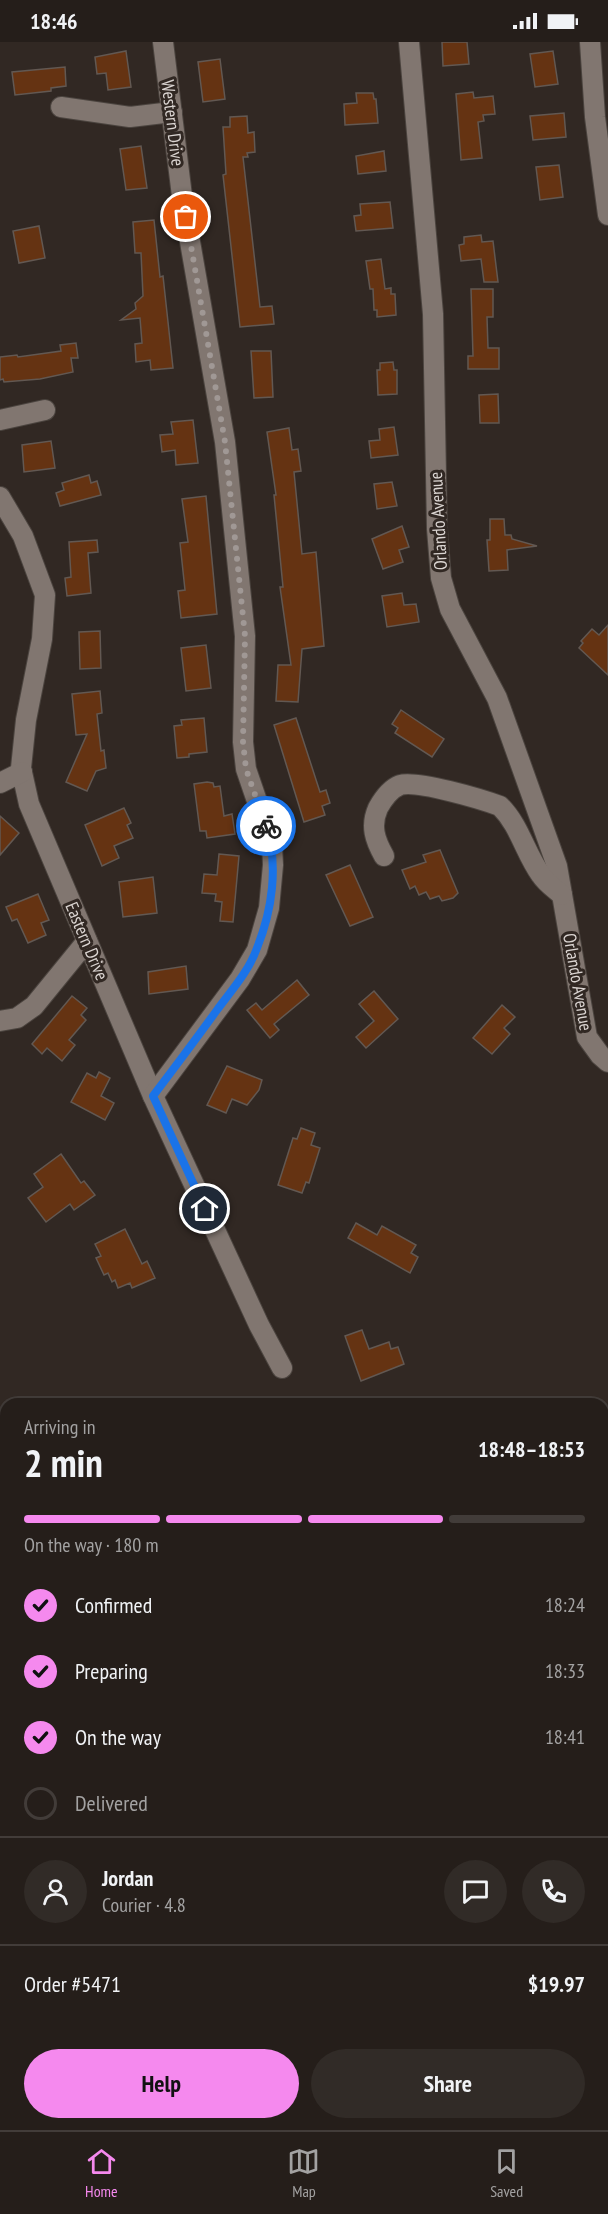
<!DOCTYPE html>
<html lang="en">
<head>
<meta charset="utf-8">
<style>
  :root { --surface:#251e1a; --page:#312b27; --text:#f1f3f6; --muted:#a3a2a2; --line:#423c39; --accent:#f589ee }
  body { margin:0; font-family:"PT Sans Narrow",sans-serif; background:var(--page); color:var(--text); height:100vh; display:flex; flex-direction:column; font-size:22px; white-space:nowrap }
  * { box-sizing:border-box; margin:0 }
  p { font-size:20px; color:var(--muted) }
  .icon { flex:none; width:33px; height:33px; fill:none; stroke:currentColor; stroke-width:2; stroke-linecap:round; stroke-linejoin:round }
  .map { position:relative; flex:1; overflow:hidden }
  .drawer { position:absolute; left:0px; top:1356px; width:609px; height:732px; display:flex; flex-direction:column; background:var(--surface); border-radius:18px 18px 0 0; box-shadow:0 2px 4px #0004,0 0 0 2px var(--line) }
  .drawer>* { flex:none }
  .pin { position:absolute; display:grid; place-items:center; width:51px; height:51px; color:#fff; margin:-26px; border:3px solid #fff; border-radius:50%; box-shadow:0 2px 6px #0007 }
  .courier { position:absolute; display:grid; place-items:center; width:60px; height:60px; margin:-30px; border:4px solid #1a73e8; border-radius:50%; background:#fff; color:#222; box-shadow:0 2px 8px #0007 }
  .overview em { font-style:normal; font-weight:700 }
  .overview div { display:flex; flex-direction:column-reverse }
  .overview { display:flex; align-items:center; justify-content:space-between; height:102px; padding:0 24px }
  h1 { font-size:39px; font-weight:700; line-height:45px }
  .bar { display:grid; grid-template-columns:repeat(4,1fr); gap:9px 6px; align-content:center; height:72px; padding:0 24px }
  .bar i { height:8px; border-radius:4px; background:var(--line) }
  .bar .current { background:var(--accent) }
  .bar p { grid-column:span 4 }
  .line { display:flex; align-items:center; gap:15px; padding:0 24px; border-top:2px solid var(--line) }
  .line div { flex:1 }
  .round { display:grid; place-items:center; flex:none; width:63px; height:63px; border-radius:32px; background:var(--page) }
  ol { padding:0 24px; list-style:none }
  li { display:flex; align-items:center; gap:18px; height:66px }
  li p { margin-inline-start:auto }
  li .icon { padding:6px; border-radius:50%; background:var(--accent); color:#111; stroke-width:4 }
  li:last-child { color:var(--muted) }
  li i { width:33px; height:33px; border:3px solid var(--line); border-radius:50% }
  .button { display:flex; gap:12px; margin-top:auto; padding:12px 24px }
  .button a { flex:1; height:69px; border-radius:36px; background:var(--accent); color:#111; font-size:24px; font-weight:700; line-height:69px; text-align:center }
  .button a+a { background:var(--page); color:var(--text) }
  .status { display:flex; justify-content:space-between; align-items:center; height:42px; padding:0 30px; background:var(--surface); direction:ltr }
  .status svg { height:16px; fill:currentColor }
  .tabs { display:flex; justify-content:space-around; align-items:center; height:84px; border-top:2px solid var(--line); background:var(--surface); font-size:16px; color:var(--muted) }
  .tabs a { display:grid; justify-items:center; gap:3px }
  .tabs .current { color:var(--accent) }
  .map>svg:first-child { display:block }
  .building { fill:#653312; stroke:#625852; stroke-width:1.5 }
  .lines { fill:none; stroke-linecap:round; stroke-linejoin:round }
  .minor-casing { stroke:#4b443f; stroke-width:22 }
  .minor { stroke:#817670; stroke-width:20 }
  .done { stroke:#a09895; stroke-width:6; stroke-dasharray:0 10.8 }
  .route { stroke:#1a73e8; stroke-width:8 }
  .labels { text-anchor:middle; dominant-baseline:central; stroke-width:6; stroke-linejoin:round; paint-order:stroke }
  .street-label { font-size:18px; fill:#dbd5d2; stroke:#312823 }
</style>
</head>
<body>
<div class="status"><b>18:46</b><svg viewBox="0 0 49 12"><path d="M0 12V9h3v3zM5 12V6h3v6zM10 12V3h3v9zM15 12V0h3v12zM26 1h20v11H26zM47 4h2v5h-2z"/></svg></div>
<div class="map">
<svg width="608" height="2088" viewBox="0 0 608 2088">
  <rect width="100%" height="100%" fill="#312823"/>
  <!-- building -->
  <g class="building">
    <path d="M442,0H467L469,22L443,24Z"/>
    <path d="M126,9L131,45L108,48L106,31L97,32L95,15Z"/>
    <path d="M553,9L558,42L535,45L530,12Z"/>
    <path d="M220,17L225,57L203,60L198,20Z"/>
    <path d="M65,25L66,44L51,46V49L15,53L12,30Z"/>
    <path d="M473,50L474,56L493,54L495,72L483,73L484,79L478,80L482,116L461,118L456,52Z"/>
    <path d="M356,51H373L374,57H376L378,81L345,83L344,62L357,61Z"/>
    <path d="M564,71L566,95L533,98L530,74Z"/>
    <path d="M247,74L248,91L254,90L255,110L247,111L248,115H243L260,265L272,264L274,282L240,285L223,133L226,132L223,85H230V75Z"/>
    <path d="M141,104L147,146L126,148L120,107Z"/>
    <path d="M384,109L386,129L358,132L356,114Z"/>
    <path d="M559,123L563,155L540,158L536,125Z"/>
    <path d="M390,160L393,186L356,189L354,174L361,173L360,162Z"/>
    <path d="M154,178L160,235L163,234L173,326L151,328L150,318L136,320L135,302L142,301L140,276L121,278L136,267L135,261L143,254L141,211H135L133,180Z"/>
    <path d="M39,184L45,216L19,221L13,189Z"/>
    <path d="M481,193L482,200L493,199L498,240H484L481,217L461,219L459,203L464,202V195Z"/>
    <path d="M381,217L385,247L391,246V252H395L396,273L377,275V268H374L373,247H370L366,219Z"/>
    <path d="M471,247H493V275H487L488,306H499V327H468V314H473Z"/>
    <path d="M76,301L78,316H71L73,330L40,337L4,340L3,337L0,338V315L17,313L18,315L61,309L60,303Z"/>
    <path d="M251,309H271L273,355L254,356Z"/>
    <path d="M393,320L394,328H397V352L378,353L377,328H380V321Z"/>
    <path d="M498,352L499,381H480L479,353Z"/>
    <path d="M193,378L198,421L176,423L175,408L162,410L160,393L173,392L171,380Z"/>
    <path d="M394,385L398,413L371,416L369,399L380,398L379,387Z"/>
    <path d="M289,386L292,408L298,407L301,429L294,430L302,512L316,510L324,604L302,607L298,660L276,659L278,623H291L280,545H283L274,453H276L267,390Z"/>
    <path d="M51,399L55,426L24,430L22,403Z"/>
    <path d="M89,433L91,441L97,439L101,453L60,464L56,451L64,448L62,441Z"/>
    <path d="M392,440L397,464L377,467L374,442Z"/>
    <path d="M206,454L217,572L181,576L178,549L185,548L180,501L188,500L182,457Z"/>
    <path d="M490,477H504L505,493H511L512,497L537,504L507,508L508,528L489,529L487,498H490Z"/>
    <path d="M402,484L409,505L399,508L403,520L383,527L372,497Z"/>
    <path d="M97,498L98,510L88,511L91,551L67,554L65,536L71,535L69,500Z"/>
    <path d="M402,551L404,563L416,562L419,580L387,585L382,554Z"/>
    <path d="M608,583V633L579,606L583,601L581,599L592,587L599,593Z"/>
    <path d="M100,589L101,626L80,627L79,590Z"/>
    <path d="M206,603L211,646L186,649L181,606Z"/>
    <path d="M100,649L102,671L97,672L101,709L104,708L106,726L96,729L87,749L66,740L87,692L76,693L72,652Z"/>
    <path d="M401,668L444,697L432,715L395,691L398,686L392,682Z"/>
    <path d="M204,676L207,710L189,712V715L177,716L174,684L182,683L181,678Z"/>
    <path d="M296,676L320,750L326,748L330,761L322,764L325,773L304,780L274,683Z"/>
    <path d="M207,740L213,741L214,745L220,744L224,774L232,772L235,792L207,796L206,789H200L194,742Z"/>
    <path d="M124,766L131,781L127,783L133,796L114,804L119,816L102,824L85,783Z"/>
    <path d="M0,774L19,791L0,813Z"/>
    <path d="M440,808L458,851L453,856L442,859L439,854L430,857L426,850L419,853L415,844L410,847L402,828L426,820L423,813Z"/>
    <path d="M219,812L239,814L233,880L220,879L222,860L215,859L216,852L202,851L204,832L217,833Z"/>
    <path d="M350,823L373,875L350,884L326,833Z"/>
    <path d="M153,835L157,871L123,875L119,840Z"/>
    <path d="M38,852L49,878L41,881L46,893L28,901L17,877L12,879L6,865Z"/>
    <path d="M186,924L188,947L149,952L148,930Z"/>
    <path d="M297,938L309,953L274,982L279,988L270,996L247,968L256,961L262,968Z"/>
    <path d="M374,949L398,977L366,1006L356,995L374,979L359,962Z"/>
    <path d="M72,954L87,966L81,973L86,978L69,998L75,1003L62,1019L47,1006L42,1012L32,1002Z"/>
    <path d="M502,963L515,975L504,986L510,992L492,1012L473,996Z"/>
    <path d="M227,1024L262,1038L259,1048L247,1063L232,1057L226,1071L207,1063Z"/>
    <path d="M99,1030L110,1036L101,1054L114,1061L105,1078L71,1060L87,1031L96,1036Z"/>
    <path d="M301,1086L315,1091L311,1103L320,1106L309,1141L306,1140L302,1151L278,1143L293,1096L297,1097Z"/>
    <path d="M61,1112L81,1141L84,1139L95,1153L74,1168L70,1162L46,1180L28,1156L43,1145L34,1132Z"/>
    <path d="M356,1181L377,1193L382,1184L416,1203L411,1211L418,1215L410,1231L348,1196Z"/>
    <path d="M125,1187L142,1222L147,1219L155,1236L132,1246L130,1241L118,1246L115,1238L112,1240L108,1231L104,1233L96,1216L101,1214L95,1202Z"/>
    <path d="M362,1288L369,1307L389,1300L391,1307L398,1305L404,1322L361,1339L345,1294Z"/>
  </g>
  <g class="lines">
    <!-- minor casing -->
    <g class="minor-casing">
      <g id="minor">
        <path d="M409,0L433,272L437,487L441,536L450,567L497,656L557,824L587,995L600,1013L608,1020"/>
        <path d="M590,0L595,75L608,173"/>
        <path d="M61,65L130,75L172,70"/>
        <path d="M0,378L45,368"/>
        <path d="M0,455L23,494L45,553L42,597L26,678L21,726L29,762L153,1054L259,1283L282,1326"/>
        <path d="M0,741L22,730"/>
        <path d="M384,814C375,798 370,784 378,766C383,757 390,747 400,743C417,738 481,757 500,764C520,784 525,811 541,833C546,841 555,847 562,853"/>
        <path d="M0,979L17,976L34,964L87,899"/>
        <path d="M153,1054L240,937L257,908L269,866L273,823L272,803L246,727L243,700L245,594L225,400L182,154L163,0"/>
        <path d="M603,2064H608"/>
        <path d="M352,2082L357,2088"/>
        <path d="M500,2082L506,2088"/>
        <path d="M431,2088L437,2082"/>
      </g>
    </g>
    <!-- minor -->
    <use href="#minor" class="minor"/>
  </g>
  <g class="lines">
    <!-- done -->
    <path class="done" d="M186,175L225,400L245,594L243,700L246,727L266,784"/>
    <!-- route -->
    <path class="route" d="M205,1167L153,1054C175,1025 196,997 217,968C231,949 249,929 257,906C272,869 279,823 266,784"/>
  </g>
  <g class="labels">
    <!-- street labels -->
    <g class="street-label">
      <text transform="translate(173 81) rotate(83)">Western Drive</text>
      <text transform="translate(438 479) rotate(-93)">Orlando Avenue</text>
      <text transform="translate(87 899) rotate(67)">Eastern Drive</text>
      <text transform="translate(578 940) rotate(80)">Orlando Avenue</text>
    </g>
  </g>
</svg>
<div class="pin" style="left:186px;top:175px;background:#ea580c"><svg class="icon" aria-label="bag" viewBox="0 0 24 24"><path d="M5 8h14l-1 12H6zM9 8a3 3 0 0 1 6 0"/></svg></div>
<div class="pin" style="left:205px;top:1167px;background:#1f2937"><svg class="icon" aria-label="home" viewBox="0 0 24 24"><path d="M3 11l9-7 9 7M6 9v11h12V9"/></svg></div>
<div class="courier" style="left:266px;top:784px"><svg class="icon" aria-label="bike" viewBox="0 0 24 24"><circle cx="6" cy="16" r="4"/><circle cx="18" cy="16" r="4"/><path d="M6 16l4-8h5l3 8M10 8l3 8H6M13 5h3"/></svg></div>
<section class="drawer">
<div class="overview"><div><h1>2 min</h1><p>Arriving in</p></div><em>18:48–18:53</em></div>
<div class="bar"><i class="current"></i><i class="current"></i><i class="current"></i><i></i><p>On the way · 180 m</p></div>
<ol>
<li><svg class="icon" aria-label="check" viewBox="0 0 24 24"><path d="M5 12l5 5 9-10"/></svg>Confirmed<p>18:24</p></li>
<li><svg class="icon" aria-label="check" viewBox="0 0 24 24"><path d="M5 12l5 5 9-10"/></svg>Preparing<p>18:33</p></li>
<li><svg class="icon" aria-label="check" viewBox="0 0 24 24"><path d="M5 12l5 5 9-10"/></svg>On the way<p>18:41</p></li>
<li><i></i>Delivered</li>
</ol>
<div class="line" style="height:108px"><a class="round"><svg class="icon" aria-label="person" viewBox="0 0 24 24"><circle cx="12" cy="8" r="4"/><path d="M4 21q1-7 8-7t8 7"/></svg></a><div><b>Jordan</b><p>Courier · 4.8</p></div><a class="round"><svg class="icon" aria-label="chat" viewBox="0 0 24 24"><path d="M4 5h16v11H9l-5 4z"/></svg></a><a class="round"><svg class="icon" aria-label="phone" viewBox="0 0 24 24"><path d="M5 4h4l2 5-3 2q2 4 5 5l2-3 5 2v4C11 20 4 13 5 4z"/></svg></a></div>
<div class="line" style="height:78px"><div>Order #5471</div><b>$19.97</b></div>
<div class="button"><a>Help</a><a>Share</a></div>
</section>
</div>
<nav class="tabs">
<a class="current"><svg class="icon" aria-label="home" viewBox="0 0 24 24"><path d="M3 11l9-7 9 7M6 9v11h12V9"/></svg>Home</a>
<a><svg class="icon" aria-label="map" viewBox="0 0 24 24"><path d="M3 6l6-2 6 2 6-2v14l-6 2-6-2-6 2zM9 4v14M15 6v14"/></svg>Map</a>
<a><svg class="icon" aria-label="saved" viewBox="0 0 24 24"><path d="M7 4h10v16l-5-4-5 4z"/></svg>Saved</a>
</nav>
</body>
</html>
